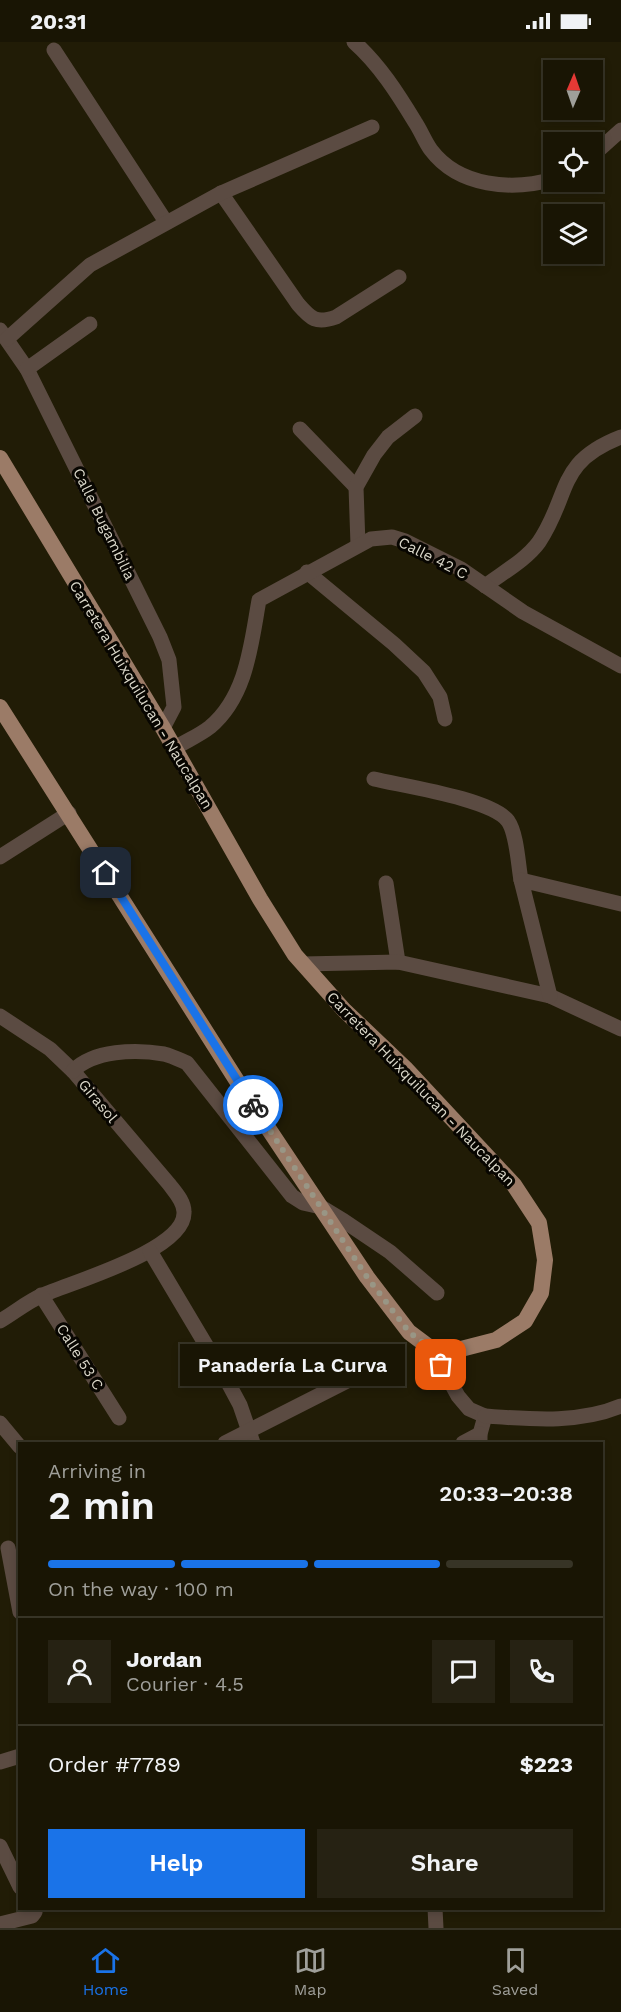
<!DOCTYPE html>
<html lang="en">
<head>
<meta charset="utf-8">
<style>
  :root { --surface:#191504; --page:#262213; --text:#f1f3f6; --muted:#9f9f9a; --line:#373426; --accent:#1a73e8 }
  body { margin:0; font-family:"Work Sans",sans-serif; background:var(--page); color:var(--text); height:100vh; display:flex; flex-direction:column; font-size:22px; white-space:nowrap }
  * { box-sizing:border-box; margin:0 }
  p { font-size:20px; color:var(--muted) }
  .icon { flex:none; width:33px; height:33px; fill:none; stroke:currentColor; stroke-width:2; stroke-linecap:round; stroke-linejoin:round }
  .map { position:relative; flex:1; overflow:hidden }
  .panel { position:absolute; left:18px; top:1400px; width:585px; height:468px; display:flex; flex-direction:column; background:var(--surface); border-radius:0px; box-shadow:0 3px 9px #0003,0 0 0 2px var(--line) }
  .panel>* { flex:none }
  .needle { width:39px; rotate:2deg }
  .buttons { position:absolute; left:543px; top:18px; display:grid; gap:12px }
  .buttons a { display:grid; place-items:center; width:60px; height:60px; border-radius:0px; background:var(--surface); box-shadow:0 3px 9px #0003,0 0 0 2px var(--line); font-size:30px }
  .pin { position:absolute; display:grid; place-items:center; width:51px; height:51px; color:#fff; margin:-26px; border-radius:12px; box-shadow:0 3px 9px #0006 }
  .courier { position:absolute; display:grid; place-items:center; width:60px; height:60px; margin:-30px; border:4px solid #1a73e8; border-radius:50%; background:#fff; color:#222; box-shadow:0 2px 8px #0007 }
  .bubble { position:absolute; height:42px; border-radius:0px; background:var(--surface); box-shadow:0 3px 9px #0003,0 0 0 2px var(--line); font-size:20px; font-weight:600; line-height:42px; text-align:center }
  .summary em { font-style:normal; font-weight:600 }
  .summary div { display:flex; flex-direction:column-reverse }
  .summary { display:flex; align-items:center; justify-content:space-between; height:102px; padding:0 30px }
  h1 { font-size:39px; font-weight:600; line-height:45px }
  .bar { display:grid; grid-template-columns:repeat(4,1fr); gap:9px 6px; align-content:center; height:72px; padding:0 30px }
  .bar i { height:8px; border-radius:4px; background:var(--line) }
  .bar .active { background:var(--accent) }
  .bar p { grid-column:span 4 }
  .line { display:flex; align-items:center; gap:15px; padding:0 30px; border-top:2px solid var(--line) }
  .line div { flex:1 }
  .round { display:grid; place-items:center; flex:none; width:63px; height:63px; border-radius:0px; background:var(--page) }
  .button { display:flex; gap:12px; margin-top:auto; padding:12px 30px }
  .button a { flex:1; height:69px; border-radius:0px; background:var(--accent); color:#fff; font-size:24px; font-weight:600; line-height:69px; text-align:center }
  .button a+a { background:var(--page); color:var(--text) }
  .status { display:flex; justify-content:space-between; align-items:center; height:42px; padding:0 30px; background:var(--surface); direction:ltr }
  .status svg { height:16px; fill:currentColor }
  .menu { display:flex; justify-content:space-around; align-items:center; height:84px; border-top:2px solid var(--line); background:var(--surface); font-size:16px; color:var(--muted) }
  .menu a { display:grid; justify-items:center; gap:3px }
  .menu .active { color:var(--accent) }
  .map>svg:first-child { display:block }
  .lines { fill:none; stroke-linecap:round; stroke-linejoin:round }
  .minor { stroke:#5b4b42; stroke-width:15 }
  .primary { stroke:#9b7b67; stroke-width:16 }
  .done { stroke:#999685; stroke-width:6; stroke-dasharray:0 10.8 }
  .route { stroke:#1a73e8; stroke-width:8 }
  .labels { text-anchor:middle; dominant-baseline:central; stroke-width:6; stroke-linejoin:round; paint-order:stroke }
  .street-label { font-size:15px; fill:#dad7c9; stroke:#080601 }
</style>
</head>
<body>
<div class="status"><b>20:31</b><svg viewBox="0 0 49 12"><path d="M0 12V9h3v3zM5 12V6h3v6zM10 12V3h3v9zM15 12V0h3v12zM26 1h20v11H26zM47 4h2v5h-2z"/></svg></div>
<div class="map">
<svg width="621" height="1886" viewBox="0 0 621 1886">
  <rect width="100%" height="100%" fill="#211c06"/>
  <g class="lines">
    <!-- minor -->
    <g class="minor">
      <path d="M354,0C379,22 398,52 415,80C421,89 425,100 431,108C459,145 512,149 554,137"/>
      <path d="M54,8L166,180"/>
      <path d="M592,114L621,88"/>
      <path d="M221,151L298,262C311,277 316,282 336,275L399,235"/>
      <path d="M0,288L27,327L160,595L169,618L174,665L163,686"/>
      <path d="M7,297L90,223L221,151L372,85"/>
      <path d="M27,327L90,282"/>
      <path d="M300,387L356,445"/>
      <path d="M358,503L356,445L374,413L388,395L415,374"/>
      <path d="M307,530L394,602L424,630L440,655L445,677"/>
      <path d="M485,544C502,531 526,518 539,500C571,452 556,420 621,395"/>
      <path d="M175,706C186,699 200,693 210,685C247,654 251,602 259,558L371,497L392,495L405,499L461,527L523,570L621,624"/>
      <path d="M374,737C403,744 492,757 508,779C517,792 518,822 521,838"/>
      <path d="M0,815L69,771"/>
      <path d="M386,841L398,920"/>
      <path d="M303,922L398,920L550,954L621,987"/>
      <path d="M550,954L521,838L621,862"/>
      <path d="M0,974L50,1007L73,1029L169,1142C175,1150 184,1159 184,1170C186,1208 72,1240 43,1253C28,1259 14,1271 0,1279"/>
      <path d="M73,1029C93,1008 136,1007 164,1012C172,1014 180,1018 187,1021L292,1154L303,1161L321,1165L344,1179L390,1210L437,1251"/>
      <path d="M150,1209L225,1335L240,1363L253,1401"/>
      <path d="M41,1253L119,1376"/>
      <path d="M433,1308L458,1354L469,1367L485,1374L480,1392V1401"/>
      <path d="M485,1374C529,1377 579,1382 621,1364"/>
      <path d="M0,1381L20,1405"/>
      <path d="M225,1401L353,1336"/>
      <path d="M463,1401L480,1392"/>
      <path d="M8,1506L20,1570"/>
      <path d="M0,1720L20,1714"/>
      <path d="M0,1804L20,1845"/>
      <path d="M435,1866L436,1886"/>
      <path d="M0,1882L32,1874L35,1870L33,1866"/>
    </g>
    <!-- primary -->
    <path class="primary" d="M0,416L163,686L260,857L295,913L344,968L405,1026L514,1143L539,1181L545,1218L541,1251L525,1279L496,1298L461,1307L433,1308L409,1290L367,1235L244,1050L0,665"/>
  </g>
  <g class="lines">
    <!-- done -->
    <path class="done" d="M253,1063L367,1235L409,1290L433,1308L441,1323"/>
    <!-- route -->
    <path class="route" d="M106,831L253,1063"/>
  </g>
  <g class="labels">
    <!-- street labels -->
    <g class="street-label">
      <text transform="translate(104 482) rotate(64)">Calle Bugambilia</text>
      <text transform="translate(433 516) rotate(27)">Calle 42 C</text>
      <text transform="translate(141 653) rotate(59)">Carretera Huixquilucan - Naucalpan</text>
      <text transform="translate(421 1047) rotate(46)">Carretera Huixquilucan - Naucalpan</text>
      <text transform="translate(98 1059) rotate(50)">Girasol</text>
      <text transform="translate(80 1315) rotate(58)">Calle 53 C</text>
    </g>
  </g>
</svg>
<div class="buttons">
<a><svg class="needle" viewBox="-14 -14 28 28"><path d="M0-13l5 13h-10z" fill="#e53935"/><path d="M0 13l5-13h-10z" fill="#9f9f9a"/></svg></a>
<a><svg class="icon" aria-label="locate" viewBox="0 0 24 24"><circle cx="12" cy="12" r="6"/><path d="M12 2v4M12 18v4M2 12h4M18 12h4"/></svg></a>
<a><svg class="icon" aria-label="layers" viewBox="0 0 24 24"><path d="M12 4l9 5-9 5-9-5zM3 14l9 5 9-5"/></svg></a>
</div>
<div class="pin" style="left:441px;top:1323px;background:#ea580c"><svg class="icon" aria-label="bag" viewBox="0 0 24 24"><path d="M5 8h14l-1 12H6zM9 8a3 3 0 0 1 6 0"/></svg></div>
<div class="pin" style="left:106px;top:831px;background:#1f2937"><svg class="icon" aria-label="home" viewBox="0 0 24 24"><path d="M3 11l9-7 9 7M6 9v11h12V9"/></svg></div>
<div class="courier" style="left:253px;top:1063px"><svg class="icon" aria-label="bike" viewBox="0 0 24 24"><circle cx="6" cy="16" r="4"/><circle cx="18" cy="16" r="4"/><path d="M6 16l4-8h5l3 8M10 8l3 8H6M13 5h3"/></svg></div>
<div class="bubble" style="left:180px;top:1302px;width:225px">Panadería La Curva</div>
<section class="panel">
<div class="summary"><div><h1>2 min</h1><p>Arriving in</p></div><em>20:33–20:38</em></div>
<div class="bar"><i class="active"></i><i class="active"></i><i class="active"></i><i></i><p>On the way · 100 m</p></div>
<div class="line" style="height:108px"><a class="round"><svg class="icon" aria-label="person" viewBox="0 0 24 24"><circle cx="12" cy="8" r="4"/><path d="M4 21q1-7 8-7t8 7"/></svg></a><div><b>Jordan</b><p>Courier · 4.5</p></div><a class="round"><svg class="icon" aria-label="chat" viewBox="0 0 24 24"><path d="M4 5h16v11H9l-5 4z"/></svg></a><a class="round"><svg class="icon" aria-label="phone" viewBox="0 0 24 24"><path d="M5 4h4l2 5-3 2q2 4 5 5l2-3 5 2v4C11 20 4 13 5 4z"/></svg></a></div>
<div class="line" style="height:78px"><div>Order #7789</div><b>$223</b></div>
<div class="button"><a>Help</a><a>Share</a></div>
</section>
</div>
<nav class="menu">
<a class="active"><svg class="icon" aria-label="home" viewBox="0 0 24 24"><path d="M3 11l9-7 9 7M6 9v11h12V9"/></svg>Home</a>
<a><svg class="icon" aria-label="map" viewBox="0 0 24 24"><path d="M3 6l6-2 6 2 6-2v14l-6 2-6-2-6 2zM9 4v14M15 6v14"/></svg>Map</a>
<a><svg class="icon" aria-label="saved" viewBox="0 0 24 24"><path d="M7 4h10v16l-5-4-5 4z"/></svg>Saved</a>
</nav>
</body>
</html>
